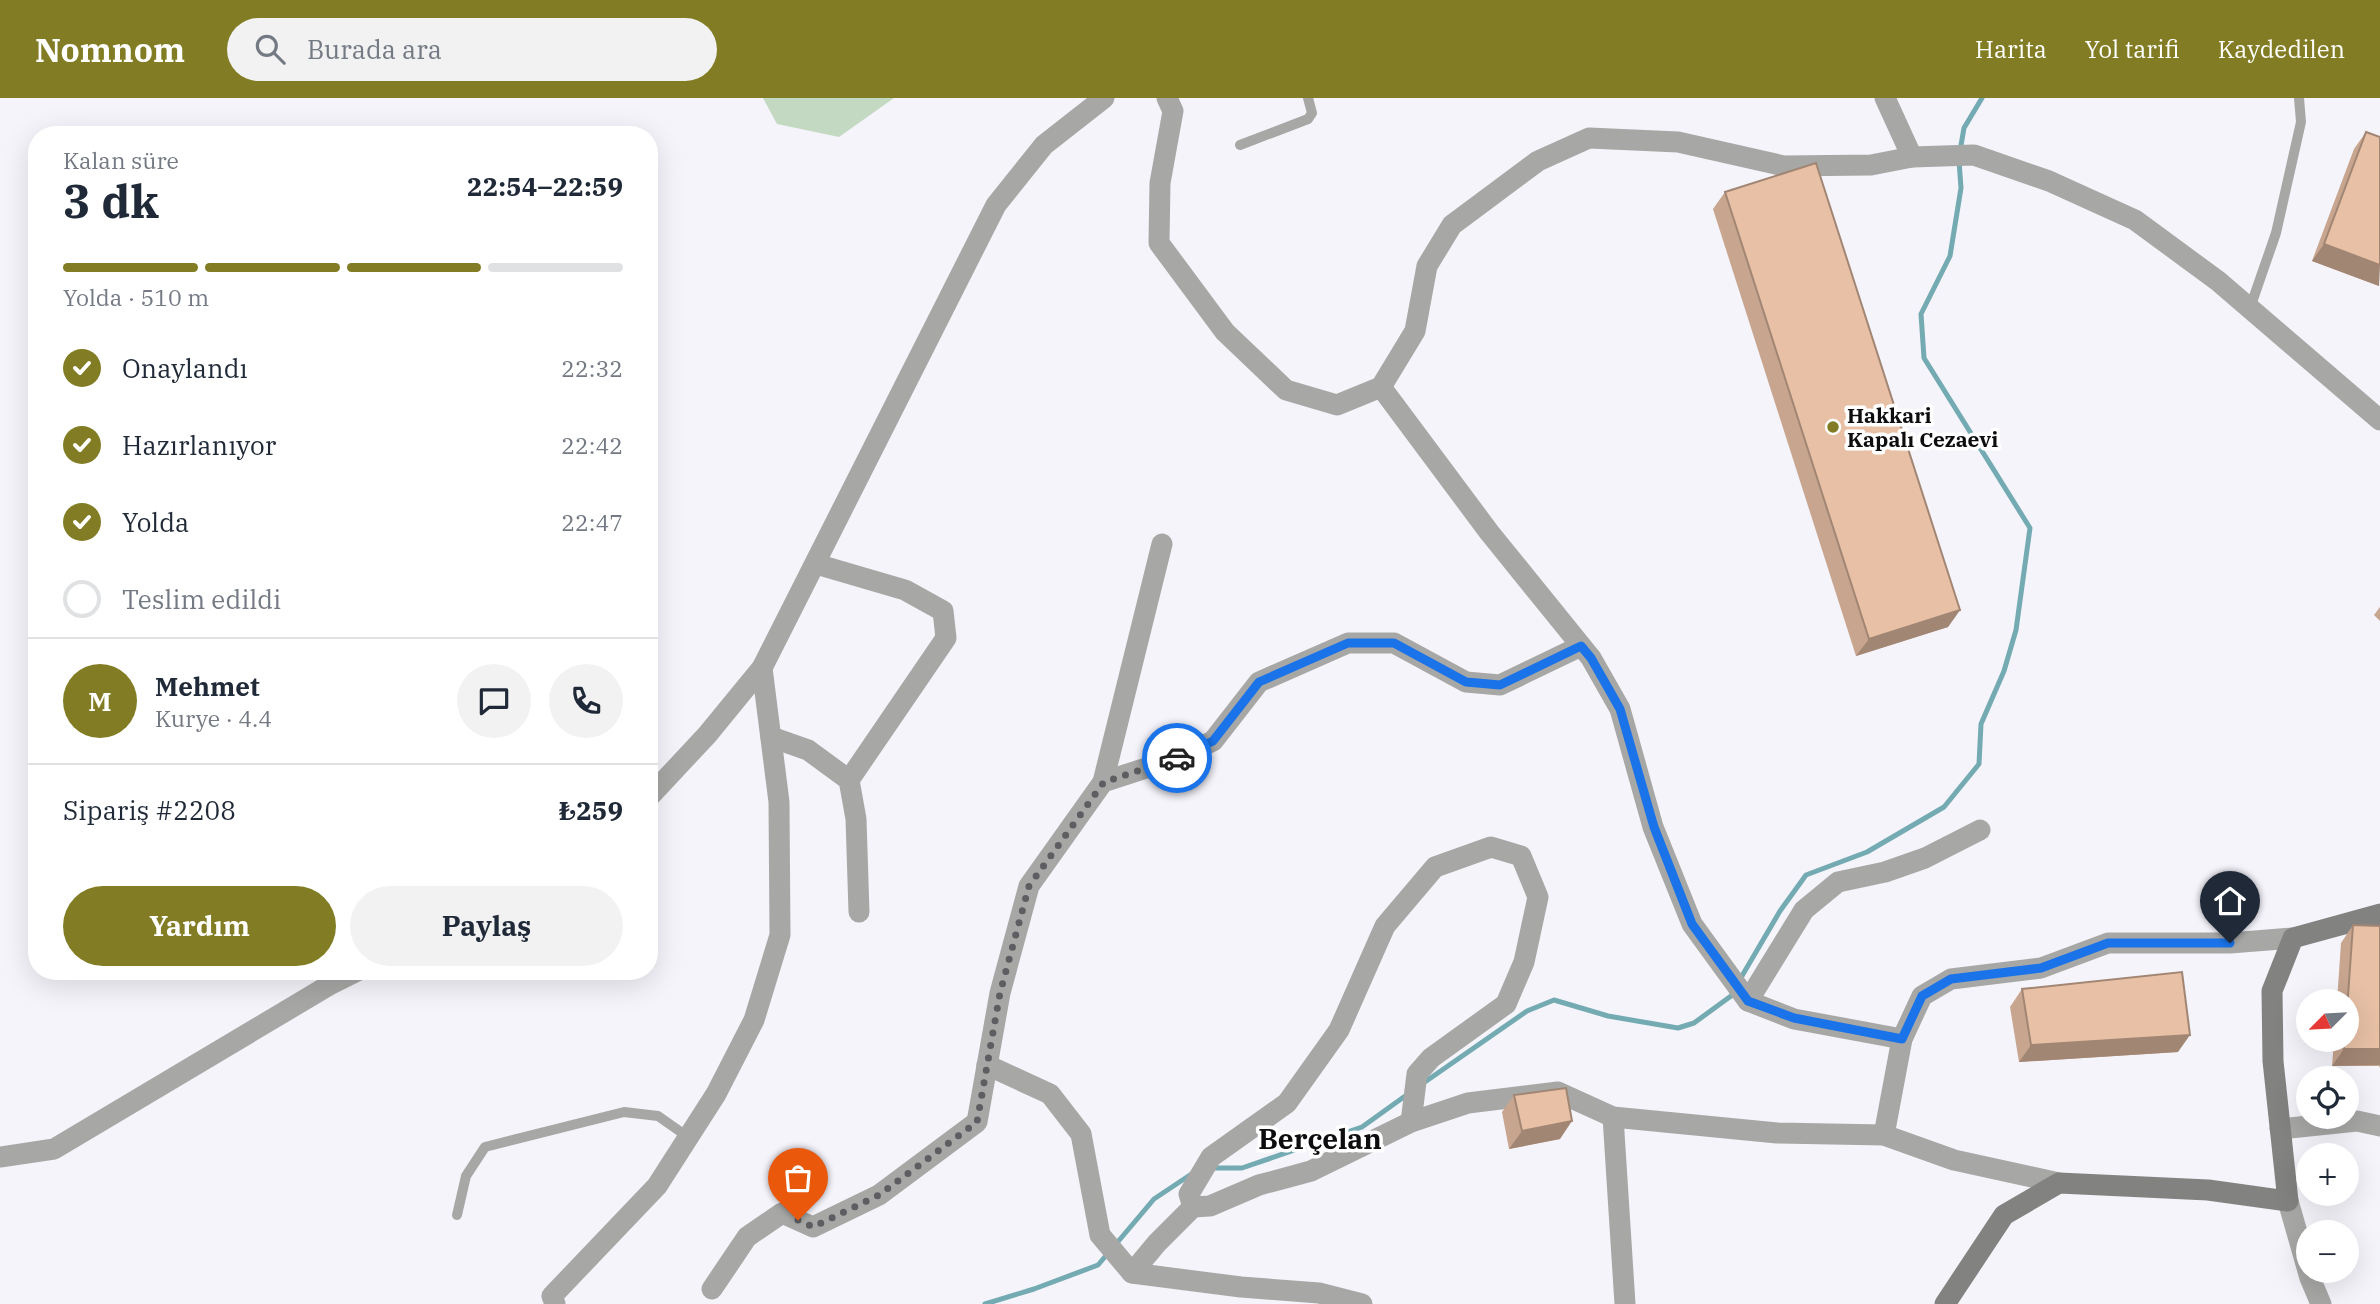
<!DOCTYPE html>
<html lang="tr">
<head>
<meta charset="utf-8">
<style>
  :root { --surface:#fff; --page:#f2f2f3; --text:#1f2937; --muted:#747a83; --line:#e0e1e3; --accent:#827d24 }
  body { margin:0; font-family:"IBM Plex Serif",serif; background:var(--page); color:var(--text); height:100vh; display:flex; flex-direction:column; font-size:26px; white-space:nowrap }
  * { box-sizing:border-box; margin:0 }
  p { font-size:23px; color:var(--muted) }
  .icon { flex:none; width:38px; height:38px; fill:none; stroke:currentColor; stroke-width:2; stroke-linecap:round; stroke-linejoin:round }
  .map { position:relative; flex:1; overflow:hidden }
  .drawer { position:absolute; left:28px; top:28px; width:630px; height:854px; display:flex; flex-direction:column; background:var(--surface); border-radius:28px; box-shadow:0 7px 28px #0002 }
  .drawer>* { flex:none }
  .needle { width:46px; rotate:246deg }
  .controls { position:absolute; left:2296px; top:891px; display:grid; gap:14px }
  .controls a { display:grid; place-items:center; width:63px; height:63px; border-radius:50%; background:var(--surface); box-shadow:0 7px 28px #0002; font-size:35px }
  .pin { position:absolute; display:grid; place-items:center; width:60px; height:60px; color:#fff; margin:-72px -30px; border-radius:50% 50% 50% 0; rotate:-45deg; box-shadow:0 0 7px #0007 }
  .pin .icon { rotate:45deg }
  .courier { position:absolute; display:grid; place-items:center; width:70px; height:70px; margin:-35px; border:5px solid #1a73e8; border-radius:50%; background:#fff; color:#222; box-shadow:0 2px 9px #0007 }
  .headline em { font-style:normal; font-weight:700 }
  .headline div { display:flex; flex-direction:column-reverse }
  .headline { display:flex; align-items:center; justify-content:space-between; height:119px; padding:0 35px }
  h1 { font-size:46px; font-weight:700; line-height:52px }
  .bar { display:grid; grid-template-columns:repeat(4,1fr); gap:10px 7px; align-content:center; height:84px; padding:0 35px }
  .bar i { height:9px; border-radius:5px; background:var(--line) }
  .bar .selected { background:var(--accent) }
  .bar p { grid-column:span 4 }
  .line { display:flex; align-items:center; gap:18px; padding:0 35px; border-top:2px solid var(--line) }
  .line div { flex:1 }
  .round { display:grid; place-items:center; flex:none; width:74px; height:74px; border-radius:37px; background:var(--page) }
  ol { padding:0 35px; list-style:none }
  li { display:flex; align-items:center; gap:21px; height:77px }
  li p { margin-inline-start:auto }
  li .icon { padding:7px; border-radius:50%; background:var(--accent); color:#fff; stroke-width:4 }
  li:last-child { color:var(--muted) }
  li i { width:38px; height:38px; border:4px solid var(--line); border-radius:50% }
  .primary-button { display:flex; gap:14px; margin-top:auto; padding:14px 35px }
  .primary-button a { flex:1; height:80px; border-radius:42px; background:var(--accent); color:#fff; font-size:28px; font-weight:700; line-height:80px; text-align:center }
  .primary-button a+a { background:var(--page); color:var(--text) }
  header { display:flex; align-items:center; gap:42px; box-sizing:border-box; height:98px; padding:0 35px; background:var(--accent); color:#fff }
  header strong { font-size:33px }
  nav { display:flex; gap:38px; margin-inline-start:auto; font-size:24px }
  .search { width:490px; height:63px; background:var(--page); display:flex; align-items:center; gap:18px; box-sizing:border-box; padding:0 24px; border-radius:38px; color:var(--muted); font-size:26px }
  .map>svg:first-child { display:block }
  .green { fill:#c4d9c2 }
  .lines { fill:none; stroke-linecap:round; stroke-linejoin:round }
  .stream { stroke:#74aab2; stroke-width:5 }
  .service { stroke:#a7a8a6; stroke-width:10 }
  .minor { stroke:#a7a8a6; stroke-width:21 }
  .tertiary { stroke:#a7a8a6; stroke-width:21 }
  .secondary { stroke:#828380; stroke-width:21 }
  .wall { fill:#c7a58f }
  .shaded-wall { fill:#a28674 }
  .building { fill:#e7c0a6; stroke:#a28674; stroke-width:2 }
  .done { stroke:#5e5e62; stroke-width:7; stroke-dasharray:0 12.6 }
  .route { stroke:#1a73e8; stroke-width:9 }
  .poi-dot { fill:#827d24; stroke:#fff; stroke-width:2.5 }
  .labels { text-anchor:middle; dominant-baseline:central; stroke-width:7; stroke-linejoin:round; paint-order:stroke }
  .poi-label { font-size:21px; font-weight:bold; fill:#0d0d0f; stroke:#fff; text-anchor:start }
  .district-label { font-size:28px; font-weight:bold; fill:#0d0d0f; stroke:#fff }
</style>
</head>
<body>
<header>
<strong>Nomnom</strong>
<div class="search"><svg class="icon" aria-label="search" viewBox="0 0 24 24"><circle cx="10" cy="10" r="6"/><path d="M15 15l6 6"/></svg>Burada ara</div>
<nav><a>Harita</a><a>Yol tarifi</a><a>Kaydedilen</a></nav>
</header>
<div class="map">
<svg width="2380" height="1206" viewBox="0 0 2380 1206">
  <rect width="100%" height="100%" fill="#f5f4fb"/>
  <!-- green -->
  <path class="green" d="M763,0H894L839,39L777,26Z"/>
  <g class="lines">
    <!-- stream -->
    <g class="stream">
      <path d="M1960,53L1964,30L1982,0"/>
      <path d="M1739,883L1780,813L1806,777L1867,754L1944,709L1979,666L1981,626L2004,573L2016,532L2030,430L1924,260L1921,216L1950,158L1961,90L1959,63"/>
      <path d="M1422,986L1527,913L1554,902L1608,918L1678,930L1694,925L1731,898L1735,891"/>
      <path d="M1212,1070H1242L1362,1029L1408,996"/>
      <path d="M1116,1146L1154,1101L1193,1075"/>
      <path d="M985,1206L1034,1191L1098,1167L1109,1154"/>
    </g>
    <!-- service -->
    <g class="service">
      <path d="M1240,47L1308,21L1312,15L1308,0"/>
      <path d="M2250,210L2276,135L2301,24L2299,0"/>
      <path d="M457,1117L466,1078L485,1049L624,1014L658,1018L688,1039"/>
    </g>
    <!-- minor -->
    <g class="minor">
      <path d="M1167,0L1173,13L1160,85L1159,145L1225,234L1286,292L1337,307L1381,289L1415,233L1427,168L1452,127L1538,63L1589,40L1678,44L1784,68L1871,67L1912,59L1974,57L2049,83L2135,122L2218,183L2380,322"/>
      <path d="M1885,0L1912,59"/>
      <path d="M1381,289L1489,434L1591,560L1620,611L1653,729L1692,826L1748,903L1794,921L1902,941"/>
      <path d="M816,466L905,492L943,513L946,540L849,682"/>
      <path d="M771,639L808,652L849,682L856,721L859,814"/>
      <path d="M1103,684L1177,660L1213,643L1259,584L1348,545H1394L1466,584L1500,587L1581,548"/>
      <path d="M649,699L707,637L762,570L996,107L1044,47L1104,0"/>
      <path d="M1748,903L1804,812L1838,784L1885,774L1925,760L1980,732"/>
      <path d="M987,967L1050,996L1081,1036L1100,1137L1132,1175L1241,1189L1319,1195L1362,1206"/>
      <path d="M1613,1019L1625,1206"/>
      <path d="M1411,1024L1417,976L1431,960L1506,906L1524,864L1538,799L1521,758L1491,749L1435,769L1385,828L1339,932L1287,1005L1211,1059L1189,1096L1193,1109L1210,1108L1259,1087L1311,1073L1411,1024L1468,1005L1558,994L1613,1019L1777,1035L1884,1037L1954,1062L2059,1085"/>
      <path d="M2280,1031L2357,1023L2380,1028"/>
      <path d="M1884,1037L1902,941L1922,898L1951,881L2041,870L2108,845H2230L2293,840"/>
      <path d="M0,1059L54,1051L331,886L357,873"/>
      <path d="M1132,1175L1157,1145L1193,1109"/>
      <path d="M712,1191L747,1139L782,1115L813,1129L879,1097L977,1024L1000,895L1029,788L1103,684L1162,446"/>
      <path d="M555,1206L552,1198L657,1088L716,996L754,922L780,837L779,704L762,570"/>
    </g>
    <!-- tertiary -->
    <path class="tertiary" d="M2288,1103L2310,1180L2321,1206"/>
    <!-- secondary -->
    <path class="secondary" d="M1945,1206L2004,1117L2059,1085L2208,1092L2288,1103L2273,963L2272,893L2293,840L2380,816"/>
  </g>
  <!-- wall -->
  <g class="wall">
    <path d="M2366,34L2380,39L2379,188L2312,163L2354,51Z"/>
    <path d="M1725,94L1960,512L1948,529L1856,558L1713,111Z"/>
    <path d="M2380,509V523L2374,517Z"/>
    <path d="M2353,827L2380,828V970L2379,968H2332L2334,942H2347V903H2337L2341,845Z"/>
    <path d="M2022,891L2178,954L2019,964L2010,909Z"/>
    <path d="M1514,997L1560,1041L1509,1051L1502,1014Z"/>
  </g>
  <!-- shaded-wall -->
  <g class="shaded-wall">
    <path d="M2324,146L2380,167L2379,188L2312,163Z"/>
    <path d="M1960,512L1948,529L1856,558L1869,541Z"/>
    <path d="M2190,937L2178,954L2019,964L2031,947Z"/>
    <path d="M2344,951H2380V967L2332,968Z"/>
    <path d="M1572,1023L1560,1041L1509,1051L1522,1033Z"/>
  </g>
  <!-- building -->
  <g class="building">
    <path d="M2366,34L2380,39V167L2324,146Z"/>
    <path d="M1816,65L1960,512L1869,541L1725,94Z"/>
    <path d="M2353,827L2380,828V951H2344V942H2347V912Z"/>
    <path d="M2182,874L2190,937L2031,947L2022,891Z"/>
    <path d="M1566,990L1572,1023L1522,1033L1514,997Z"/>
  </g>
  <g class="lines">
    <!-- done -->
    <path class="done" d="M798,1122L813,1129L879,1097L977,1024L1000,895L1029,788L1104,684L1177,660"/>
    <!-- route -->
    <path class="route" d="M1177,660L1213,643L1259,584L1348,545H1394L1466,584L1500,587L1581,548L1591,560L1620,611L1654,729L1692,826L1748,903L1794,920L1902,941L1922,898L1951,881L2041,870L2108,845H2230"/>
  </g>
  <!-- markers -->
  <circle class="poi-dot" cx="1833" cy="329" r="7"/>
  <g class="labels">
    <!-- poi labels -->
    <g class="poi-label">
      <text x="1847" y="317">Hakkari<tspan x="1847" dy="24">Kapalı Cezaevi</tspan></text>
    </g>
    <!-- district labels -->
    <g class="district-label">
      <text x="1320" y="1040">Berçelan</text>
    </g>
  </g>
</svg>
<div class="controls">
<a><svg class="needle" viewBox="-14 -14 28 28"><path d="M0-13l5 13h-10z" fill="#e53935"/><path d="M0 13l5-13h-10z" fill="#747a83"/></svg></a>
<a><svg class="icon" aria-label="locate" viewBox="0 0 24 24"><circle cx="12" cy="12" r="6"/><path d="M12 2v4M12 18v4M2 12h4M18 12h4"/></svg></a>
<a>+</a>
<a>−</a>
</div>
<div class="pin" style="left:798px;top:1122px;background:#ea580c"><svg class="icon" aria-label="bag" viewBox="0 0 24 24"><path d="M5 8h14l-1 12H6zM9 8a3 3 0 0 1 6 0"/></svg></div>
<div class="pin" style="left:2230px;top:845px;background:#1f2937"><svg class="icon" aria-label="home" viewBox="0 0 24 24"><path d="M3 11l9-7 9 7M6 9v11h12V9"/></svg></div>
<div class="courier" style="left:1177px;top:660px"><svg class="icon" aria-label="car" viewBox="0 0 24 24"><path d="M5 17H2v-5l4-1 3-4h7l3 4 3 1v5h-3M9 17h6M6 11h13"/><circle cx="7" cy="17" r="2"/><circle cx="17" cy="17" r="2"/></svg></div>
<section class="drawer">
<div class="headline"><div><h1>3 dk</h1><p>Kalan süre</p></div><em>22:54–22:59</em></div>
<div class="bar"><i class="selected"></i><i class="selected"></i><i class="selected"></i><i></i><p>Yolda · 510 m</p></div>
<ol>
<li><svg class="icon" aria-label="check" viewBox="0 0 24 24"><path d="M5 12l5 5 9-10"/></svg>Onaylandı<p>22:32</p></li>
<li><svg class="icon" aria-label="check" viewBox="0 0 24 24"><path d="M5 12l5 5 9-10"/></svg>Hazırlanıyor<p>22:42</p></li>
<li><svg class="icon" aria-label="check" viewBox="0 0 24 24"><path d="M5 12l5 5 9-10"/></svg>Yolda<p>22:47</p></li>
<li><i></i>Teslim edildi</li>
</ol>
<div class="line" style="height:126px"><b class="round" style="background:var(--accent);color:#fff">M</b><div><b>Mehmet</b><p>Kurye · 4.4</p></div><a class="round"><svg class="icon" aria-label="chat" viewBox="0 0 24 24"><path d="M4 5h16v11H9l-5 4z"/></svg></a><a class="round"><svg class="icon" aria-label="phone" viewBox="0 0 24 24"><path d="M5 4h4l2 5-3 2q2 4 5 5l2-3 5 2v4C11 20 4 13 5 4z"/></svg></a></div>
<div class="line" style="height:91px"><div>Sipariş #2208</div><b>₺259</b></div>
<div class="primary-button"><a>Yardım</a><a>Paylaş</a></div>
</section>
</div>
</body>
</html>
